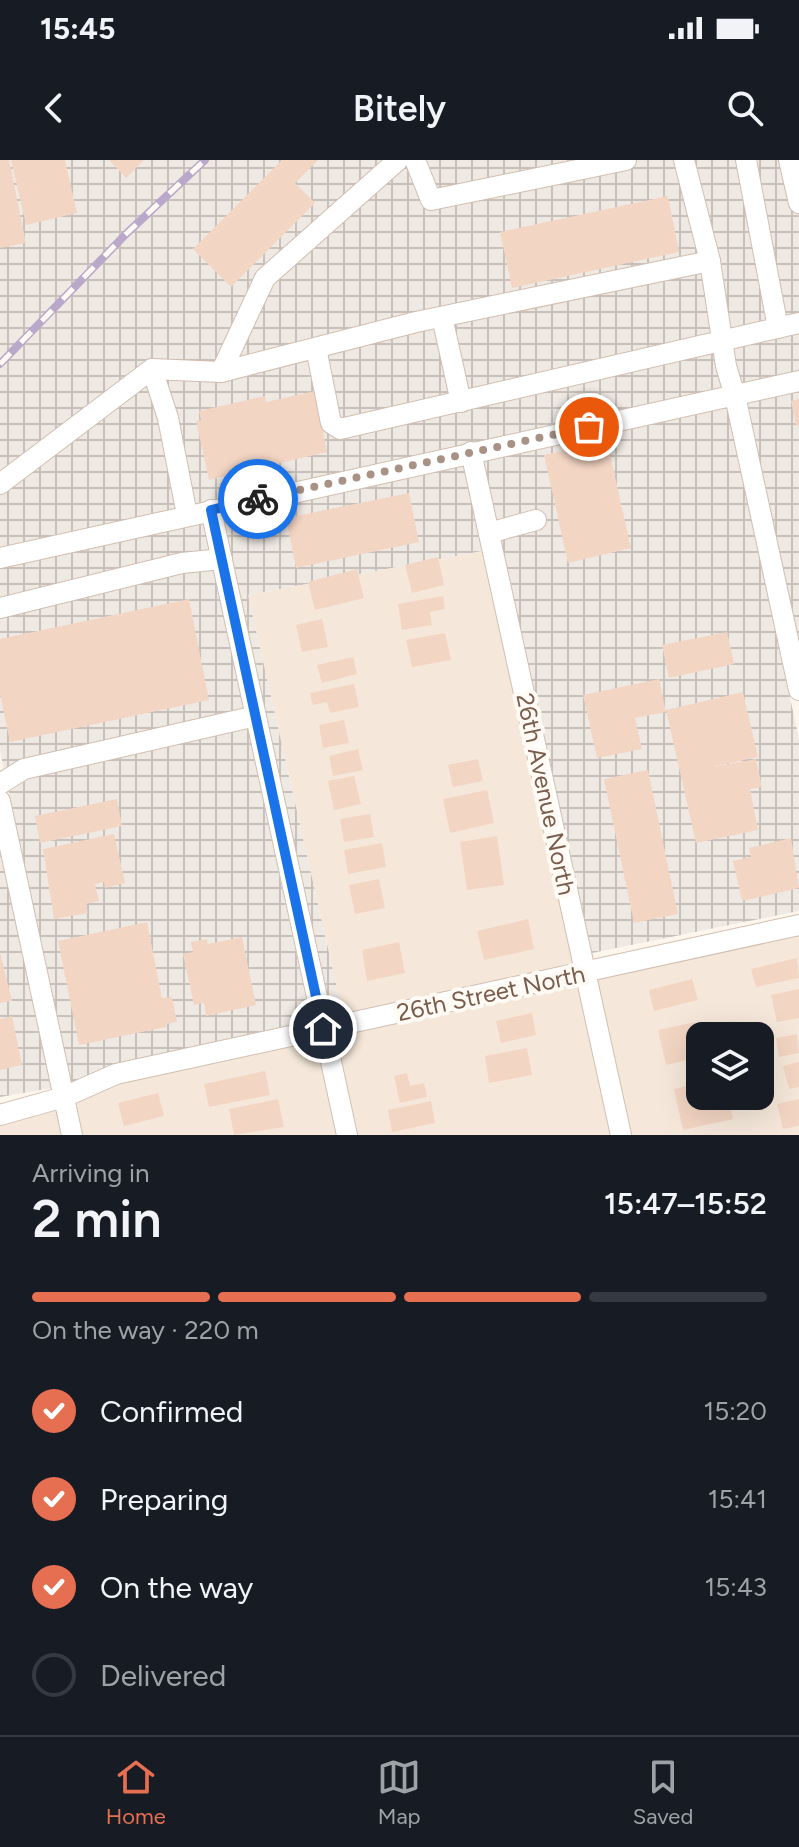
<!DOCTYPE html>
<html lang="en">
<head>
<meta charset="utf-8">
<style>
  :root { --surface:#171b24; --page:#242831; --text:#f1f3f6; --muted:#9ea1a6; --line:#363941; --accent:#e76f51 }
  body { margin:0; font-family:Figtree,sans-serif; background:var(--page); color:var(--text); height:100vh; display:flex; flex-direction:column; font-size:30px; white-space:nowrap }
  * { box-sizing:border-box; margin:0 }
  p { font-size:26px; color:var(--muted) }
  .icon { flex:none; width:44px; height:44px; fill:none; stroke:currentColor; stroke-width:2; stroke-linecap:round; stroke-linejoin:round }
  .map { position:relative; height:975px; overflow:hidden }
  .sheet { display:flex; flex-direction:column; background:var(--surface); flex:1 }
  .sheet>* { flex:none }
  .fabs { position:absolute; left:686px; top:862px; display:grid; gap:16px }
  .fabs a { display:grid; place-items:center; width:88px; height:88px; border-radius:16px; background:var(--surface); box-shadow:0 8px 32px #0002; font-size:40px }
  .pin { position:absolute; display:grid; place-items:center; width:68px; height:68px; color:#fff; margin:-34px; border:4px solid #fff; border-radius:50%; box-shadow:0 2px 8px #0007 }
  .courier { position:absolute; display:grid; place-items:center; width:80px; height:80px; margin:-40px; border:6px solid #1a73e8; border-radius:50%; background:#fff; color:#222; box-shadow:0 2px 10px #0007 }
  .headline em { font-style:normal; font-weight:600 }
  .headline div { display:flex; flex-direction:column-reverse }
  .headline { display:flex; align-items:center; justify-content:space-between; height:136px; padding:0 32px }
  h1 { font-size:52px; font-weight:600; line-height:60px }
  .bar { display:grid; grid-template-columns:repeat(4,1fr); gap:12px 8px; align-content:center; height:96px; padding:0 32px }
  .bar i { height:10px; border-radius:6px; background:var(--line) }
  .bar .selected { background:var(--accent) }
  .bar p { grid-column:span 4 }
  ol { padding:0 32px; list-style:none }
  li { display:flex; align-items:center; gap:24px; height:88px }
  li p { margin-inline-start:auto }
  li .icon { padding:8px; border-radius:50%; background:var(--accent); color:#fff; stroke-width:4 }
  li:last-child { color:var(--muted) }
  li i { width:44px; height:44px; border:4px solid var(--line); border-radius:50% }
  .status { display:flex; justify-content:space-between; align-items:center; height:56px; padding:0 40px; background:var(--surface); direction:ltr }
  .status svg { height:22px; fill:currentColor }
  header { display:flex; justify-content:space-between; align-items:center; height:104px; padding:0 32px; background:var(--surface); font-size:36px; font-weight:600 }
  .tabs { display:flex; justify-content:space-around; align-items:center; height:112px; border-top:2px solid var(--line); background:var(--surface); font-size:22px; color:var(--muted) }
  .tabs a { display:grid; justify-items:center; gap:4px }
  .tabs .selected { color:var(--accent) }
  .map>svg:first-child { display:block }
  .residential { fill:#f5e8da; fill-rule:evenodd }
  .industrial { fill:url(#industrial-grid) }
  .building { fill:#f3d5c3 }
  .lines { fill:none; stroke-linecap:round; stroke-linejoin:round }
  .minor-casing { stroke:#d1beb0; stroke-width:22 }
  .minor { stroke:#fff; stroke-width:20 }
  .rail-casing { stroke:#b9a8c9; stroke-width:8 }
  .rail { stroke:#fffaf3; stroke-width:5; stroke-dasharray:15; stroke-linecap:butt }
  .done { stroke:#a89285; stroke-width:8; stroke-dasharray:0 14.4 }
  .route { stroke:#1a73e8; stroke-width:10 }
  .labels { text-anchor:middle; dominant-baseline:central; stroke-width:8; stroke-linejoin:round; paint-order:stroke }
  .street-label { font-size:24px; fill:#7a5c4d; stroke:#fffaf3 }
</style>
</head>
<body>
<div class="status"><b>15:45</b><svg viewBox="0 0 49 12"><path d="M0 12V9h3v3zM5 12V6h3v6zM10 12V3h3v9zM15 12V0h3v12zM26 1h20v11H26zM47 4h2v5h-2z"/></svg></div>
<header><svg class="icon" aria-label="back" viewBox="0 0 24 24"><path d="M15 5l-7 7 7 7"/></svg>Bitely<svg class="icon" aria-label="search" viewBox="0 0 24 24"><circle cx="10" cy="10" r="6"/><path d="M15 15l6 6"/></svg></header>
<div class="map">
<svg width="799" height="975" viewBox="0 0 799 975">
  <defs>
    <pattern id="industrial-grid" width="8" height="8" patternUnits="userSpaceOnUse" patternTransform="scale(2)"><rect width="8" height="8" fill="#efe9e4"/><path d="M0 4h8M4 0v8" fill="none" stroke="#c7c0bb"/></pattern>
  </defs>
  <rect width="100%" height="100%" fill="#fdf6ec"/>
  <!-- residential -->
  <g class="residential">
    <path d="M482,391L573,806L343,855L248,435Z"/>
    <path d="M799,775V975H631L597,819ZM700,876H760V936H700Z"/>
    <path d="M577,824L610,975H357L335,875Z"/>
    <path d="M315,880L336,975H83L76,942L119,922Z"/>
    <path d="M56,949L62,975H0V965Z"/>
  </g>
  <!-- industrial -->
  <g class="industrial">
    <path d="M0,0H799V212L0,388Z"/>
    <path d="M799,231V482L747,242Z"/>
    <path d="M727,247L799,579V751L592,793L483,299Z"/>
    <path d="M463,303L482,391L248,435L343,855L332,857L223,356Z"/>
    <path d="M203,361L311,862L71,923L0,591V407Z"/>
    <path d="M0,689L52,928L0,937Z"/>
  </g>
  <!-- building -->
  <g class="building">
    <path d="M0,0H9L26,83L0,88Z"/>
    <path d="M11,0H65L77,53L26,65Z"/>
    <path d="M109,0H144L126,18Z"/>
    <path d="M282,0H318L295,23L315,43L231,127L193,89Z"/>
    <path d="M668,36L679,92L512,128L500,72Z"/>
    <path d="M315,231L327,292L209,320L196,261L201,260L199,251L265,236L266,242Z"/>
    <path d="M799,239V265L796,266L791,241Z"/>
    <path d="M607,281L631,388L568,403L544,295Z"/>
    <path d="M409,333L419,382L296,408L286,358Z"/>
    <path d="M438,397L444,425L412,433L405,405Z"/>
    <path d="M357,409L364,438L315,450L308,422Z"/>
    <path d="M443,436L445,449L430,452L432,465L402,470L398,444Z"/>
    <path d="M189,439L209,540L10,582L0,534V479Z"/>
    <path d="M322,459L328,487L302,492L296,465Z"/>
    <path d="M727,472L734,504L669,518L662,485Z"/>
    <path d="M445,473L451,500L412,507L406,480Z"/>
    <path d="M353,497L357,514L322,523L317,505Z"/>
    <path d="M659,519L666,552L635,558L642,589L597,598L583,535Z"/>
    <path d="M354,524L359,547L330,553L327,542L313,545L310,533Z"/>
    <path d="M743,532L758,597L703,609L756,599L762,627L750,629L758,670L696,683L666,550Z"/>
    <path d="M344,560L349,583L323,588L319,565Z"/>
    <path d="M358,589L363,610L333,616L329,596Z"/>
    <path d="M478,599L483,621L453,627L448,605Z"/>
    <path d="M648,610L678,754L634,763L604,619Z"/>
    <path d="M354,616L361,644L334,650L328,621Z"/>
    <path d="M487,630L494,663L450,673L443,639Z"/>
    <path d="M117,639L122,666L40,683L35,656Z"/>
    <path d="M370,654L374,677L344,682L340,659Z"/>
    <path d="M114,674L125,723L105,728L104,722L95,724L99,741L86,744L88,753L54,759L43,689Z"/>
    <path d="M497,676L504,725L467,730L460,682Z"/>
    <path d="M791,678L799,728L742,741L733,701L751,697L749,688Z"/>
    <path d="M382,683L386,707L348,714L344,690Z"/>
    <path d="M379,719L385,748L355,754L349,725Z"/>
    <path d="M528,759L534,789L484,800L477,771Z"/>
    <path d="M147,762L162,838L172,837L177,862L166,864V867L79,885L58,781Z"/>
    <path d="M242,777L256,845L206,856L204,843L194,845L183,794L193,792L191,782L207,779L208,784Z"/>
    <path d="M399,782L405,813L367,821L362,790Z"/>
    <path d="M0,792L12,841L0,843Z"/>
    <path d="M797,798L799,818L756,827L751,809Z"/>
    <path d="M692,819L698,840L654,851L649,830Z"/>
    <path d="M799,829V858L777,862L771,835Z"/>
    <path d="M532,853L536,875L501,883L496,861Z"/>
    <path d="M12,856L22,905L0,910V859Z"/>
    <path d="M695,862L700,897L666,905L658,870Z"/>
    <path d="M797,874L799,893L779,897L776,878Z"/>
    <path d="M527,888L532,915L489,923L485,896Z"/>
    <path d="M799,902V927L789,929L783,906Z"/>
    <path d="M265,911L270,935L209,947L204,924Z"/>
    <path d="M407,913L410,926L424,923L427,937L400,943L394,916Z"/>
    <path d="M700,923V936H728L733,959L683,970L674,929Z"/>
    <path d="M158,933L164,956L124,966L118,943Z"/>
    <path d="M278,939L284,967L234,975L229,949Z"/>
    <path d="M799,939V966L783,969L777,944Z"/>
    <path d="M431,941L435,963L392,972L388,950Z"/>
  </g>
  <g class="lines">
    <!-- minor casing -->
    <g class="minor-casing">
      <g id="minor">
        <path d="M415,0L431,40L626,0"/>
        <path d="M684,0L710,101"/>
        <path d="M746,0L778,168"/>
        <path d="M789,0L799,43"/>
        <path d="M442,157L461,242"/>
        <path d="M316,188L331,263L340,269L799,163"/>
        <path d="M152,209L221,212L416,162L710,101L726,206L735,236L799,530"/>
        <path d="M221,212L265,118L398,0"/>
        <path d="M471,292L621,975"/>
        <path d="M0,324L152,209L168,258L187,355"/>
        <path d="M211,350L347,975"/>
        <path d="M489,373L536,360"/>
        <path d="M0,398L799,221"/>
        <path d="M0,448L182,403L222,399"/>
        <path d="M0,624L24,609L256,556"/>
        <path d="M0,641L72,975"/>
        <path d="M0,955L64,937L116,914L799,765"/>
      </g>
    </g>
    <!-- minor -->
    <use href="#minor" class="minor"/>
    <!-- rail casing -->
    <g class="rail-casing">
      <path id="rail" d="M0,204L126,74L205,0"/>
    </g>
    <!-- rail -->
    <use href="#rail" class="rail"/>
  </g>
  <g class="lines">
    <!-- done -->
    <path class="done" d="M258,339L589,267"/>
    <!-- route -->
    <path class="route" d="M258,339L211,350L323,869"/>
  </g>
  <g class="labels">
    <!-- street labels -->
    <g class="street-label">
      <text transform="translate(546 634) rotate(78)">26th Avenue North</text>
      <text transform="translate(491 833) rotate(-12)">26th Street North</text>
    </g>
  </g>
</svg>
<div class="fabs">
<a><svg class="icon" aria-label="layers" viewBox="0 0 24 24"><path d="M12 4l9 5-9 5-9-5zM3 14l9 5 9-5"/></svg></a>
</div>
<div class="pin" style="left:589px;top:267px;background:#ea580c"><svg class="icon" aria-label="bag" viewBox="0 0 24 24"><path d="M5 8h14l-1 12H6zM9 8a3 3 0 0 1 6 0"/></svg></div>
<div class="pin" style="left:323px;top:869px;background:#1f2937"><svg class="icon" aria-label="home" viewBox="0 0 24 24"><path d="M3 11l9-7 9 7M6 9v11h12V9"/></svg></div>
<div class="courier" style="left:258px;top:339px"><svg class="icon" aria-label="bike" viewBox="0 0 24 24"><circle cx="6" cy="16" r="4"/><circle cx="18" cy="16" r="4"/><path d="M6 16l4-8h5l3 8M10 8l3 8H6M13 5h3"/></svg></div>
</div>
<section class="sheet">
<div class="headline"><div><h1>2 min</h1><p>Arriving in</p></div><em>15:47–15:52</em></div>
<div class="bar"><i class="selected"></i><i class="selected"></i><i class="selected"></i><i></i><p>On the way · 220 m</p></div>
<ol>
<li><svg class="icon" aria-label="check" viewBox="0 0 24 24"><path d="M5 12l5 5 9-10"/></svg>Confirmed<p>15:20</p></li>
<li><svg class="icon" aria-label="check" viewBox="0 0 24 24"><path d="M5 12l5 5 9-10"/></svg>Preparing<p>15:41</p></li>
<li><svg class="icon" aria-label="check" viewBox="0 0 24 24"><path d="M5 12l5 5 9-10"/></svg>On the way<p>15:43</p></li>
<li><i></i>Delivered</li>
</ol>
</section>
<nav class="tabs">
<a class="selected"><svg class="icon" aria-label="home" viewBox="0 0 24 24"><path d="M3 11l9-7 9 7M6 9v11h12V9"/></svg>Home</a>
<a><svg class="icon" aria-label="map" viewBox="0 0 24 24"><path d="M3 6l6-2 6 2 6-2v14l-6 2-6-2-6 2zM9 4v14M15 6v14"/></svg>Map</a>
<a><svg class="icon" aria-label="saved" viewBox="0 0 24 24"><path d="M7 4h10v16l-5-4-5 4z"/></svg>Saved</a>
</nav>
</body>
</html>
